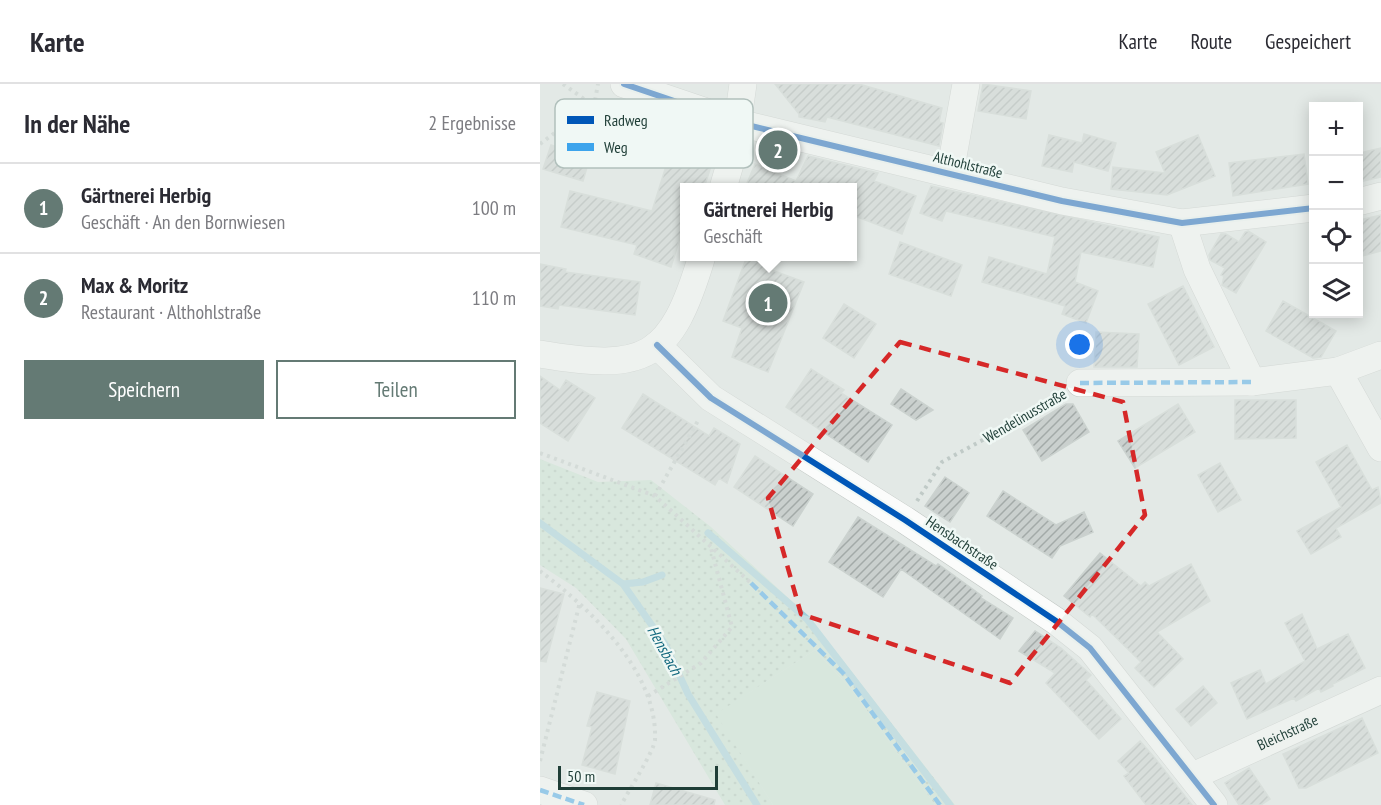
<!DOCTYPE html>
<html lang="de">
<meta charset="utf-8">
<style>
:root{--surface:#fff;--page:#f2f2f3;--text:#2b2b33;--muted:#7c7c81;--line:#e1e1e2;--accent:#647a74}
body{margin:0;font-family:"PT Sans Narrow",sans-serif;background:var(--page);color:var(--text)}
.controls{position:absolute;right:18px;top:18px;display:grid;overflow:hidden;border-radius:0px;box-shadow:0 3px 15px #0003}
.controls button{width:54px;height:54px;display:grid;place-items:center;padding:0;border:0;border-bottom:2px solid var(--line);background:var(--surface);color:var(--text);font:30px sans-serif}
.scale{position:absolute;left:18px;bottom:15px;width:160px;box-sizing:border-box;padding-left:6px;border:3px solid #1f3e37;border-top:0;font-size:16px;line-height:21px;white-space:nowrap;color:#1f3e37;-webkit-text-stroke:4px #f0f8f5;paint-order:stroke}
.you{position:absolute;left:540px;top:261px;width:21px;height:21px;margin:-15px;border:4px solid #fff;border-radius:50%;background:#1a73e8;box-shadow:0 0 0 9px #1a73e833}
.badge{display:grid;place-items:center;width:39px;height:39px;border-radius:50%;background:var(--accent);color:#fff;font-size:20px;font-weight:700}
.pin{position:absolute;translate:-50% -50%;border:3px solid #fff;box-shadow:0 2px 6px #0006}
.popup{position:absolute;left:140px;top:99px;width:177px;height:78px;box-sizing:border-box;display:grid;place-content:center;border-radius:0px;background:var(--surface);filter:drop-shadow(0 2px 4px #0005);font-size:20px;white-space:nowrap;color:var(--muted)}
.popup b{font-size:22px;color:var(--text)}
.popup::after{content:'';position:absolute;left:50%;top:100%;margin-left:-12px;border:12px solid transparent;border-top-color:var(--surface)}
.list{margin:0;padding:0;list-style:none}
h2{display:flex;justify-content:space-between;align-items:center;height:78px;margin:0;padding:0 24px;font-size:26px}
h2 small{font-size:20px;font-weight:400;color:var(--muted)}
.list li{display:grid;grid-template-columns:39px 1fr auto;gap:18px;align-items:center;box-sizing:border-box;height:90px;padding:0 24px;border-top:2px solid var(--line)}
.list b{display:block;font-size:22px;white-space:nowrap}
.list p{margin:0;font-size:20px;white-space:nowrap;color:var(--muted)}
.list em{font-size:20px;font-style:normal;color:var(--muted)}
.actions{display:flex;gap:12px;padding:18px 24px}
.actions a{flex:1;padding:14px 0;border:2px solid var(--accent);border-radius:0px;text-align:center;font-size:21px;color:var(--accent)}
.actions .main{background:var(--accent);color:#fff}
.icon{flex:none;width:33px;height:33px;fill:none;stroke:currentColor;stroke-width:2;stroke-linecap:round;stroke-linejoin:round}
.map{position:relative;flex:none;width:841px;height:721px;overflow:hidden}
header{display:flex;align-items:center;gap:36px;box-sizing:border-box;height:84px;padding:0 30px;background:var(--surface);border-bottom:2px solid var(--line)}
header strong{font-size:28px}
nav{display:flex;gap:33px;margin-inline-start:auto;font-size:21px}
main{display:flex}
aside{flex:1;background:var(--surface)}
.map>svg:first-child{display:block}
.grass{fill:url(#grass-dots)}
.green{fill:#cae4d3}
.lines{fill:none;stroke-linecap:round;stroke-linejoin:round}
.stream{stroke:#9fd0db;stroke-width:7}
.building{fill:url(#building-hatch);stroke:#cbd2cf;stroke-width:1.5}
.minor-casing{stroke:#c0c6c3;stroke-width:28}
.path{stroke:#c0cac7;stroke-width:4;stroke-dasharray:3 4.5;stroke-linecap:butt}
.minor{stroke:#fbfcfb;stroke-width:27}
.quiet{stroke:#3da4ec;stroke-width:4.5;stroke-dasharray:9 4.5;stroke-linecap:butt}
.cycleway-casing{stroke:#f0f8f5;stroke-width:10}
.cycleway{stroke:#0057b8;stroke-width:6}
.marked{fill:none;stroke:#d62828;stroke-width:4.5;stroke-dasharray:12 8;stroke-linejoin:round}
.labels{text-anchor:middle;stroke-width:5;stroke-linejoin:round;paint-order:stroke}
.street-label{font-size:15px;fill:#1f3e37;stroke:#f0f8f5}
.water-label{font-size:16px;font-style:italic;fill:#14697f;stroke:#f0f8f5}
.key{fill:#f0f8f5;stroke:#b1c0bc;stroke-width:1.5}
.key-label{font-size:16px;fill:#1f3e37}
</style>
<header>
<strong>Karte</strong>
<nav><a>Karte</a><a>Route</a><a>Gespeichert</a></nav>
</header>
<main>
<aside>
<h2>In der Nähe<small>2 Ergebnisse</small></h2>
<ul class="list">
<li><span class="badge">1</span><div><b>Gärtnerei Herbig</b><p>Geschäft · An den Bornwiesen</p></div><em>100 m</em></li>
<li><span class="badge">2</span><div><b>Max &amp; Moritz</b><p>Restaurant · Althohlstraße</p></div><em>110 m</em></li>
</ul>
<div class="actions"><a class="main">Speichern</a><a>Teilen</a></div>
</aside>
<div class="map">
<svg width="841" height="721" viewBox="0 0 841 721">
<defs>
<pattern id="grass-dots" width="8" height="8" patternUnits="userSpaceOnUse" patternTransform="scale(1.5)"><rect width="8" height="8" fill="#cae4d3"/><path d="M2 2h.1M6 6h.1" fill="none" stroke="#adc5b6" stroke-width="1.8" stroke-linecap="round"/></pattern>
<pattern id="building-hatch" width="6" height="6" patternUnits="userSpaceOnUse" patternTransform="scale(1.5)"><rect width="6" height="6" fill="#cad0ce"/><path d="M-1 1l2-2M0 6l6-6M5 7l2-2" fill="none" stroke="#a3aaa8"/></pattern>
</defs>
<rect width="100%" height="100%" fill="#e3e9e6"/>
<!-- grass -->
<path class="grass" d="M 0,375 L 58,398 L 111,396 L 171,443 L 269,533 L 415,721 L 395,721 L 312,606 L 275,566 L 177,630 L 233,721 L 185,721 L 86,555 L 36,504 L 0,481 Z"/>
<!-- green -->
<path class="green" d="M 275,566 L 312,606 L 395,721 L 233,721 L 176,630 Z"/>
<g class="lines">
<!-- stream -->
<path class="stream" d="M 0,439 L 83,500 L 125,560 L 148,610 L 217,721
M 168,449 L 267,535 L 410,721
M 83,500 L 103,498 L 122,491"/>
</g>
<!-- building -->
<path class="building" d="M 235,0 L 319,0 L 402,24 L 399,38 L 403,39 L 399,62 L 287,33 L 285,38 L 259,33 L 259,30 Z
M 443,0 L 491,7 L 486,35 L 438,27 Z
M 95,49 L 174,73 L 164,104 L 144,104 L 144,141 L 131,183 L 94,170 L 97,161 L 21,143 L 30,107 L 112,127 L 126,82 L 88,70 Z
M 544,50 L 576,59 L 568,87 L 534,78 L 532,88 L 502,82 L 509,51 L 542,59 Z
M 658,51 L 675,92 L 627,111 L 571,105 L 573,83 L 625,89 L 616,68 Z
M 11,61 L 50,73 L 43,97 L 3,85 Z
M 841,64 L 841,93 L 819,98 L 819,69 Z
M 764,70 L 768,100 L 693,112 L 689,79 Z
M 268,72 L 338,89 L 334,97 L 376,112 L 362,150 L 312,131 L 312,104 L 205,104 L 215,80 L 256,97 Z
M 391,102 L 619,153 L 613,183 L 541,168 L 535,198 L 558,207 L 546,239 L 522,230 L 525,222 L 442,198 L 449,173 L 507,190 L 515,153 L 406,127 L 402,137 L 380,129 Z
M 841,131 L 841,167 L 822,172 L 819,157 L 819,136 Z
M 708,147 L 726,158 L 696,209 L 682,201 L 684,192 L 681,191 L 685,184 L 670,176 L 669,171 L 681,150 L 686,150 L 699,158 L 705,148 Z
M 360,158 L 422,181 L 411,212 L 349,190 Z
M 207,172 L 231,172 L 226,184 L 264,198 L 228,288 L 192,273 L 202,244 L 183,237 Z
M 0,180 L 26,185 L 25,188 L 100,198 L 95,231 L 19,221 L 18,225 L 0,222 Z
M 643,202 L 674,263 L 639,281 L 608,220 Z
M 743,217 L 796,247 L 781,273 L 773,274 L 726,247 Z
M 304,220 L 336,240 L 314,274 L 283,254 Z
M 556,248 L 599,250 L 597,283 L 554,283 Z
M 271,285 L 304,306 L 301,309 L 352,341 L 328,378 L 246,323 Z
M 0,292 L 20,306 L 26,296 L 55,314 L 28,357 L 0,339 Z
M 361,305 L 393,326 L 376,336 L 351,320 Z
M 103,310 L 169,352 L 174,344 L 200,360 L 187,399 L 179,394 L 175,401 L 82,344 Z
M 695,316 L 756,316 L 756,354 L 695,355 Z
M 526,320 L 533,320 L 549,348 L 502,377 L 483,346 Z
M 638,320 L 655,348 L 595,384 L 578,357 Z
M 807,361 L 832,406 L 838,403 L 841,419 L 796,444 L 801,453 L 771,470 L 757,447 L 801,423 L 776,378 Z
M 215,372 L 273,410 L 253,442 L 194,403 Z
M 680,379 L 701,416 L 678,428 L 658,391 Z
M 405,393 L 429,409 L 410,438 L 385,422 Z
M 463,407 L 516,441 L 544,428 L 553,448 L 520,462 L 512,474 L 447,432 Z
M 318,433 L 396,482 L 398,480 L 442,512 L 441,514 L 473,534 L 460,555 L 361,485 L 343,513 L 289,478 Z
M 560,469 L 601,502 L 605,498 L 609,502 L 651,480 L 670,517 L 617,548 L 643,575 L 614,603 L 595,584 L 601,578 L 552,530 L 550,533 L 524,512 Z
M 0,504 L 24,510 L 6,578 L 0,577 Z
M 762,530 L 777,565 L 808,550 L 825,584 L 793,600 L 792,597 L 793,602 L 781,608 L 779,604 L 756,617 L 754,614 L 707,635 L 691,599 L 720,586 L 726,600 L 765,577 L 745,539 Z
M 495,547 L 521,564 L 551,591 L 546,596 L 581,635 L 559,655 L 506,599 L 515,589 L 479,567 Z
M 663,602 L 677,619 L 651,642 L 636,625 Z
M 57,608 L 90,617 L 75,690 L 42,681 L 52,643 L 47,642 Z
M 822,634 L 838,669 L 766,704 L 759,704 L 743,670 Z
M 600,657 L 614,673 L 652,721 L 606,721 L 584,692 L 589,689 L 578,677 Z
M 709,684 L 730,715 L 721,721 L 699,721 L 685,699 Z
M 116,699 L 175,716 L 174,721 L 110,721 Z"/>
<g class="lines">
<defs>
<g id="minor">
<path d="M 84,0 L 199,39 L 522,117 L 642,139 L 774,124"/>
<path d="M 410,89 L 426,0"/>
<path d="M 183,104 L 193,70 L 203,0"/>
<path d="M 818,118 L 841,112"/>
<path d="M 642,139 L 657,185 L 712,298 L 798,287 L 841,364"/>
<path d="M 117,261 L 171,314 L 365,436 L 516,537 L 550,564 L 674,721"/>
<path d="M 0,270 C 106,288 131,276 162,172"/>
<path d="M 798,287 L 841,271"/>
<path d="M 540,299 L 712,298"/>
<path id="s1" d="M 653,692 L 841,606"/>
<path d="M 0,706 L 44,721"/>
</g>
</defs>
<!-- minor casing -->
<use href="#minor" class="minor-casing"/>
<!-- path -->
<path class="path" d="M 23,0 L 54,22 L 173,63
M 0,60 L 16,48 L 30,28 L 54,22 L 58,0
M 0,369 L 115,412 L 211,499
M 115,412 L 159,335
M 377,417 L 402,378 L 504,323 L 522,311
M 0,487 C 49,524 118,587 115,656 C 114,667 88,708 81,721
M 108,612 L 161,579 L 192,543 L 171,464
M 0,677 L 40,518"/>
<!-- minor -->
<use href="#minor" class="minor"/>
<!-- quiet -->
<path class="quiet" d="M 540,299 L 712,298
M 211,499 L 303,589 L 400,721
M 0,706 L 44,721"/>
<defs>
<path id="cycleway" d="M 84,0 L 199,39 L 522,117 L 642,139 L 774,124
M 117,261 L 171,314 L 365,436 L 516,537 L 550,564 L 674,721"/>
</defs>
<!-- cycleway casing -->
<use href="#cycleway" class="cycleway-casing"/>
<!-- cycleway -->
<use href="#cycleway" class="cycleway"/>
</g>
<!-- marked area -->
<path d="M0 0H841V721H0ZM 360,258 L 583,318 L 605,431 L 470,599 L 261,530 L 228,414 Z" fill="#e3e9e6" fill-opacity=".55" fill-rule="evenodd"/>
<path class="marked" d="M 360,258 L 583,318 L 605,431 L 470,599 L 261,530 L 228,414 Z"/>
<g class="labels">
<!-- street labels -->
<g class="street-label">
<text transform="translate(428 81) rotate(14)" y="5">Althohlstraße</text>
<text transform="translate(485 332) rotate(-30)" y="5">Wendelinusstraße</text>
<text transform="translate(422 459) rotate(34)" y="5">Hensbachstraße</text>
<text dy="5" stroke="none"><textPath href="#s1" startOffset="104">Bleichstraße</textPath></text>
</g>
<!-- water labels -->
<g class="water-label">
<text transform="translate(125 566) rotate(61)" y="6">Hensbach</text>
</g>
</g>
<!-- legend -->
<rect x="15" y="15" width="198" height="69" rx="9" class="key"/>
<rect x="27" y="32" width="27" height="8" fill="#0057b8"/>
<rect x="27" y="59" width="27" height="8" fill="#3da4ec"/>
<g class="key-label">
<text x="64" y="42">Radweg</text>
<text x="64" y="69">Weg</text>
</g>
</svg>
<div class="controls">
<button>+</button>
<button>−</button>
<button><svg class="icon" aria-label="locate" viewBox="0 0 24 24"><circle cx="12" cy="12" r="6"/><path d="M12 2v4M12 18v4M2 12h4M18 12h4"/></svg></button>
<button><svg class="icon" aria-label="layers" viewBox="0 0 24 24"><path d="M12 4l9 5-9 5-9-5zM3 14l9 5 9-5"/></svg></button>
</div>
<div class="scale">50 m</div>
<div class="you"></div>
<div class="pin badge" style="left:228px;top:219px">1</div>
<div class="popup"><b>Gärtnerei Herbig</b>Geschäft</div>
<div class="pin badge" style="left:238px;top:66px">2</div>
</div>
</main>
